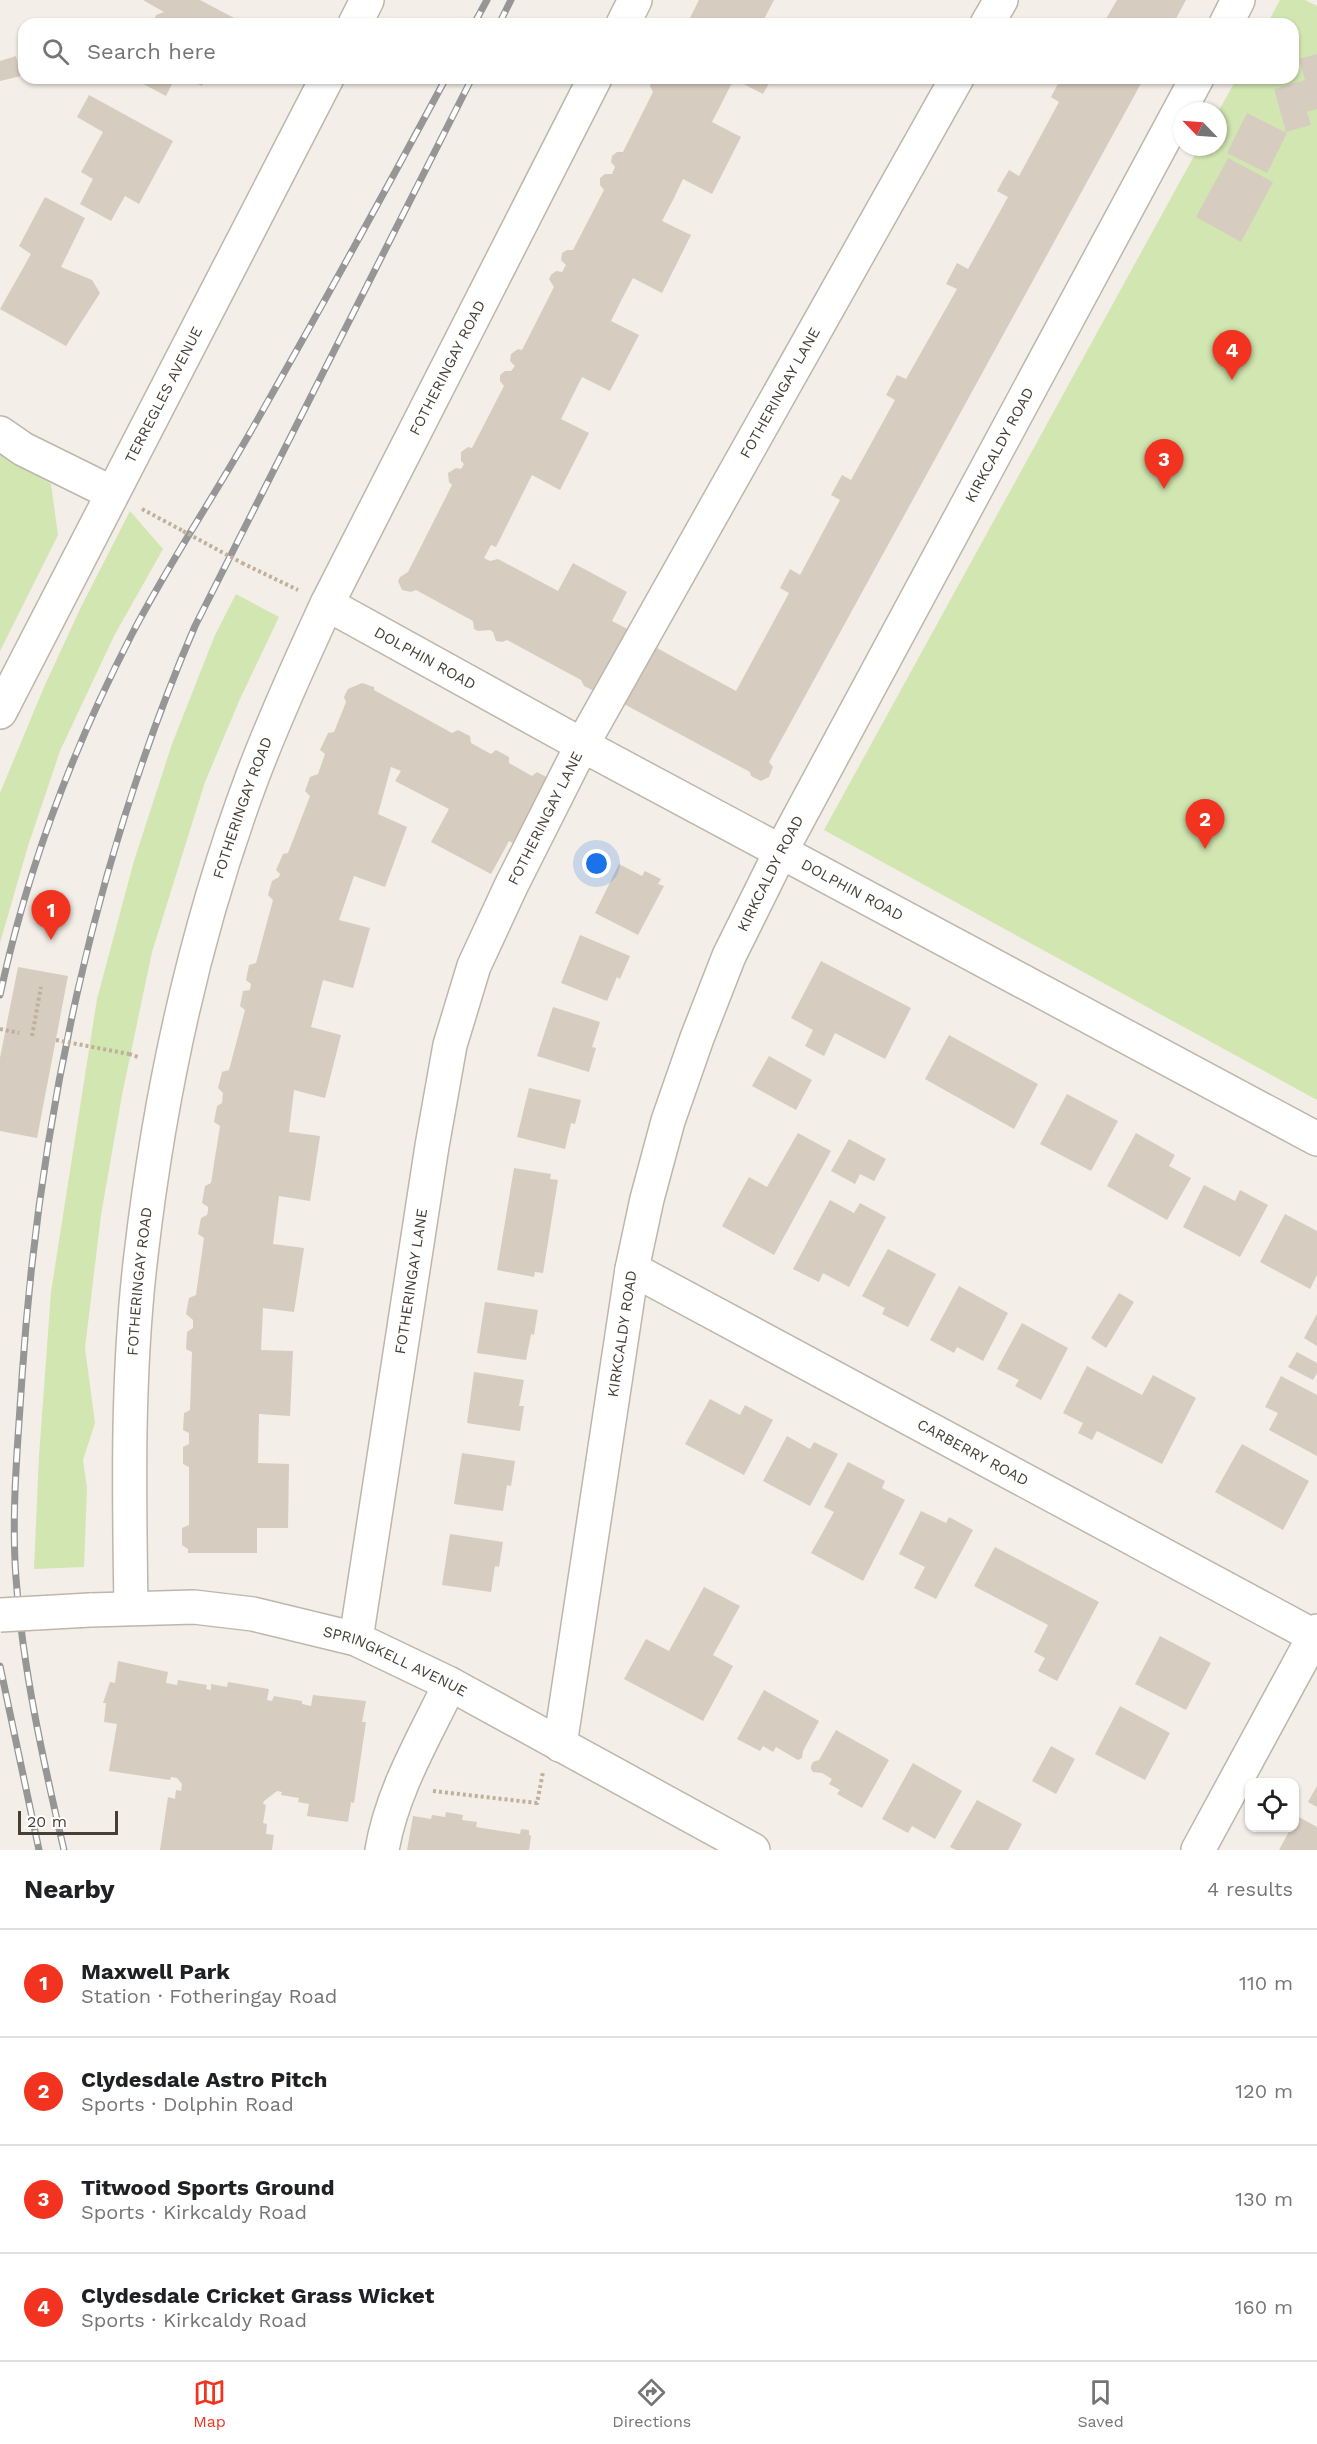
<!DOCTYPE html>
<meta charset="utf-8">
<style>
:root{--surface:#fff;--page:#f2f2f2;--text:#202124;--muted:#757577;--line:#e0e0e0;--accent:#f1331f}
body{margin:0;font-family:"Work Sans",sans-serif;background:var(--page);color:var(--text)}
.controls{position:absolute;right:18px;bottom:18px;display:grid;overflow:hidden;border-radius:12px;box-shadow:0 2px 4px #0004}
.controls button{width:54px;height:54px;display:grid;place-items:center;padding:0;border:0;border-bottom:2px solid var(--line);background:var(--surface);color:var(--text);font:30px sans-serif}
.compass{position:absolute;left:1173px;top:102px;width:54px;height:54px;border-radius:50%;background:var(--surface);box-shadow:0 2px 4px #0004;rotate:295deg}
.scale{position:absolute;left:18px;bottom:15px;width:100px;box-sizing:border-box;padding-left:6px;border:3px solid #463f36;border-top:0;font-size:16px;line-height:21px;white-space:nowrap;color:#463f36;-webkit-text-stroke:4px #fff;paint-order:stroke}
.you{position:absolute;left:597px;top:864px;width:21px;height:21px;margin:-15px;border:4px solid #fff;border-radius:50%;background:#1a73e8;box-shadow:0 0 0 9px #1a73e833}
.badge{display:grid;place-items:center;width:39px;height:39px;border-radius:50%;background:var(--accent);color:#fff;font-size:20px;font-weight:700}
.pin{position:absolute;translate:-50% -50px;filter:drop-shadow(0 2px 3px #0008)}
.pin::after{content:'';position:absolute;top:32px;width:21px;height:18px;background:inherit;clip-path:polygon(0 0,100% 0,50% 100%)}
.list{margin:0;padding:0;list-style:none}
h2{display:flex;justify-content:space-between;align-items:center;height:78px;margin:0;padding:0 24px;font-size:26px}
h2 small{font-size:20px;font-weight:400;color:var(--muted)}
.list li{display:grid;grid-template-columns:39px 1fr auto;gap:18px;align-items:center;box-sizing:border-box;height:108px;padding:0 24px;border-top:2px solid var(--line)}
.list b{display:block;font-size:22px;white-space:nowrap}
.list p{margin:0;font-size:20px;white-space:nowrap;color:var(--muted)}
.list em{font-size:20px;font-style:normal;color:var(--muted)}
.icon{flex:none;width:33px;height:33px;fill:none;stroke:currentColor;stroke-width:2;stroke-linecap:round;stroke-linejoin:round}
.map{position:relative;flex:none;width:1317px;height:1850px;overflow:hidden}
.search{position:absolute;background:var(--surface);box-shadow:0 2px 4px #0004;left:18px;right:18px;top:18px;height:66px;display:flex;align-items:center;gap:15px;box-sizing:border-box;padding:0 21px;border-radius:18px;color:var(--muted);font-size:22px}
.sheet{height:510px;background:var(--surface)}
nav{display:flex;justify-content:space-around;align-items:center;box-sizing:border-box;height:84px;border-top:2px solid var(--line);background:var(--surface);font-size:16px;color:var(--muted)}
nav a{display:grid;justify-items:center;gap:3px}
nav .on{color:var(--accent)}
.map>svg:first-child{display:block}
.green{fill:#d1e6b1}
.building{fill:#d7ccc0}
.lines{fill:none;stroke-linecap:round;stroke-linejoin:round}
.minor-casing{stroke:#beb6aa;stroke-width:36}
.path{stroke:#bfb09c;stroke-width:4;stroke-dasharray:3 3;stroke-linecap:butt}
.minor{stroke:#fff;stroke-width:33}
.rail-casing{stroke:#969696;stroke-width:7}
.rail{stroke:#fff;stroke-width:4.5;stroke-dasharray:14;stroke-linecap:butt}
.minor-bridge-casing{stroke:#beb6aa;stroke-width:36;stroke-linecap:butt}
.path-bridge{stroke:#bfb09c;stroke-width:4;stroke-dasharray:3 3;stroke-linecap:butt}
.minor-bridge{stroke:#fff;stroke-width:33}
.labels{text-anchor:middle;stroke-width:4.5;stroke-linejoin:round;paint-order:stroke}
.street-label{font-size:15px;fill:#463f36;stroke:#fff}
</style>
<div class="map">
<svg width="1317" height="1850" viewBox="0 0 1317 1850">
<rect width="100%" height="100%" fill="#f3eee7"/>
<!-- green -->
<path class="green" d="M 1280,0 L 1305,0 L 1317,6 L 1317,1100 L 824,830 L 1199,147 L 1218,147 L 1218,112 L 1237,78 L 1293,78 L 1293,24 L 1267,24 Z
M 0,452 L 51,484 L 58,535 L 0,651 Z
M 130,511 L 163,549 L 114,636 L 60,751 L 28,846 L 0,943 L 0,793 L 44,687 L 81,607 Z
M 236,594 L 279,617 L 240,699 L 205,782 L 152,952 L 122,1095 L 101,1215 L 85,1348 L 95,1423 L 83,1460 L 87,1488 L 84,1567 L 34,1569 L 39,1456 L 51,1292 L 97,999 L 134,861 L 172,744 L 215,635 Z"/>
<!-- building -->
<path class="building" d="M 143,0 L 200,0 L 236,19 L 233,24 L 153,24 L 156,15 L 164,12 Z
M 699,0 L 774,0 L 763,21 L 769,24 L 687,24 Z
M 1117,0 L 1186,0 L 1173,24 L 1103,24 Z
M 1317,54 L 1317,109 L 1307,112 L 1311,125 L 1286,132 L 1274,89 L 1305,80 L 1299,59 Z
M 16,56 L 21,76 L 0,81 L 0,61 Z
M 132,78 L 175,78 L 166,96 Z
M 184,78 L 206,78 L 202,86 Z
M 652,78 L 772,78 L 763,94 L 734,79 L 712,122 L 741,137 L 712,194 L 683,179 L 673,200 L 662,221 L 691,235 L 662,293 L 633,278 L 622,299 L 611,321 L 639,335 L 610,391 L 582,377 L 561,419 L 589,433 L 560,490 L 532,475 L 496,547 L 491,545 L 484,558 L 490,561 L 498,559 L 558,591 L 573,563 L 627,592 L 612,621 L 635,633 L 594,691 L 584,686 L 581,680 L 507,640 L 502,642 L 496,641 L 493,632 L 490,630 L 478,631 L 474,629 L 473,621 L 416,590 L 411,592 L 402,590 L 398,581 L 400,577 L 408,572 L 452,485 L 449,482 L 448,473 L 456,468 L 461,469 L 464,464 L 461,461 L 461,452 L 468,447 L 472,448 L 504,386 L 500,381 L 500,375 L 505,371 L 511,371 L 515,366 L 510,361 L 511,354 L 518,349 L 522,350 L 554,287 L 549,279 L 551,275 L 556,271 L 562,272 L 566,265 L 561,260 L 562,253 L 567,250 L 573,250 L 604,190 L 600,185 L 600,178 L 605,174 L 612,174 L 615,167 L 611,162 L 612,156 L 617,152 L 623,152 L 653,92 L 650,86 Z
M 1061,78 L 1071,83 L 1074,78 L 1144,78 L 769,762 L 773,767 L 769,777 L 761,781 L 751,776 L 750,772 L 624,704 L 655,647 L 736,691 L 789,593 L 780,588 L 790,569 L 800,575 L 840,500 L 831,495 L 842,475 L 851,480 L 895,400 L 886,395 L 897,375 L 906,379 L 957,289 L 946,284 L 957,263 L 968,269 L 1008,197 L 997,191 L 1002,182 L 1009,170 L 1019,176 L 1059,102 L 1051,97 Z
M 89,95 L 173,141 L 139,204 L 125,196 L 111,221 L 80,204 L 93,179 L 81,172 L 103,132 L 77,117 Z
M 1247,113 L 1287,133 L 1267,173 L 1227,153 Z
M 1228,158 L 1273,182 L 1241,242 L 1196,217 Z
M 45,197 L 85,218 L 61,267 L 92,280 L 100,293 L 66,346 L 0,309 L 31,254 L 19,246 Z
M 362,683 L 374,687 L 374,690 L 452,733 L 458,730 L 470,736 L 471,743 L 491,754 L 496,750 L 509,757 L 509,763 L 532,776 L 537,772 L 548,778 L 519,847 L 509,841 L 491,874 L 431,842 L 449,809 L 395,781 L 401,771 L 391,767 L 378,814 L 407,827 L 385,887 L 354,876 L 339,920 L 370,928 L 353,988 L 323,980 L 311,1027 L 341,1035 L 325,1098 L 294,1090 L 289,1132 L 320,1136 L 310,1201 L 279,1196 L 273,1244 L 304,1248 L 294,1312 L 263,1308 L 261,1350 L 293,1351 L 290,1416 L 259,1414 L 258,1463 L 289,1464 L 288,1528 L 257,1528 L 257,1553 L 188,1553 L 188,1549 L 182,1545 L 182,1528 L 189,1525 L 189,1467 L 183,1464 L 183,1447 L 189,1444 L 189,1433 L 183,1430 L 184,1413 L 190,1410 L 192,1352 L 186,1349 L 187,1332 L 193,1328 L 193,1320 L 186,1314 L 189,1298 L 196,1295 L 204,1238 L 198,1234 L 201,1218 L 207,1215 L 208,1211 L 208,1207 L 202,1203 L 205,1186 L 211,1183 L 220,1126 L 214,1122 L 217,1106 L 222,1103 L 223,1093 L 218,1088 L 222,1072 L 229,1070 L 245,1010 L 240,1006 L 243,991 L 250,990 L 251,984 L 246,980 L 249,965 L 256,963 L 273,900 L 268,895 L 272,881 L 279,877 L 280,874 L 276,870 L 283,854 L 288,853 L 310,796 L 305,791 L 310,777 L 318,774 L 325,754 L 320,750 L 328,733 L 334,732 L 346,702 L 344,697 L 348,689 Z
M 619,864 L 642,876 L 645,871 L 661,879 L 658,884 L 664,886 L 638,935 L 595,913 Z
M 580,935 L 630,956 L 620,979 L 617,977 L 607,1001 L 561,983 Z
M 821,961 L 911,1008 L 885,1059 L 835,1033 L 824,1056 L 805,1046 L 813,1030 L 791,1018 Z
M 18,967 L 68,976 L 37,1138 L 0,1131 L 0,1058 Z
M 553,1007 L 600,1022 L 592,1047 L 596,1048 L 589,1072 L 537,1056 Z
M 949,1035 L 1038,1084 L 1014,1129 L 925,1079 Z
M 769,1056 L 812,1080 L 796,1110 L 752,1086 Z
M 529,1088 L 581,1100 L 575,1124 L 571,1123 L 565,1149 L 517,1137 Z
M 1067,1094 L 1118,1121 L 1091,1171 L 1040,1144 Z
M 798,1133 L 831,1151 L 774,1255 L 722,1226 L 749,1177 L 767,1187 Z
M 1136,1133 L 1175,1155 L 1169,1166 L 1191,1178 L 1167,1220 L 1107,1186 Z
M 849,1139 L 886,1159 L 874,1181 L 860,1174 L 855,1184 L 831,1171 Z
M 514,1168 L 551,1174 L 550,1179 L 558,1180 L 543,1273 L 535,1272 L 534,1277 L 497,1270 Z
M 1204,1185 L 1235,1201 L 1240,1190 L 1268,1205 L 1240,1257 L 1183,1227 Z
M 830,1200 L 854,1213 L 860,1203 L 886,1217 L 849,1287 L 823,1273 L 819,1282 L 793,1269 Z
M 1285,1214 L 1317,1231 L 1317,1275 L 1310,1289 L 1260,1262 Z
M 888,1249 L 936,1274 L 908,1327 L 882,1314 L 885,1308 L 862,1296 Z
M 959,1286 L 1008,1313 L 983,1361 L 957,1347 L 954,1353 L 930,1340 Z
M 1119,1293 L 1134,1302 L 1106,1348 L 1091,1338 Z
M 485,1302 L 538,1310 L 534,1335 L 531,1334 L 526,1360 L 477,1353 Z
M 1317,1314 L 1317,1346 L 1304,1338 Z
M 1022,1323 L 1068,1348 L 1041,1400 L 1015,1386 L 1019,1380 L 997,1369 Z
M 1297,1352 L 1317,1363 L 1317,1373 L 1313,1380 L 1288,1367 Z
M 1087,1366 L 1142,1395 L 1153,1375 L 1196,1398 L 1162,1464 L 1097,1431 L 1092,1440 L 1078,1433 L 1083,1423 L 1063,1413 Z
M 474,1372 L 524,1380 L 519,1406 L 524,1406 L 520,1431 L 467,1423 Z
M 1281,1376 L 1317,1395 L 1317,1456 L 1269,1430 L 1278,1413 L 1265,1407 Z
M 710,1399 L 740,1415 L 745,1405 L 773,1420 L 744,1475 L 685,1444 Z
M 787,1436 L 810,1449 L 814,1442 L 838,1454 L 810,1506 L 763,1481 Z
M 1242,1444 L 1309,1481 L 1283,1530 L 1215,1492 Z
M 462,1453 L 515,1461 L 511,1486 L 507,1485 L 503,1511 L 454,1504 Z
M 848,1462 L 885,1481 L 882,1488 L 905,1500 L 863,1581 L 811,1553 L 834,1512 L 824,1507 Z
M 921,1511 L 946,1523 L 949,1517 L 973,1530 L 936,1599 L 914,1588 L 925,1567 L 899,1554 Z
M 450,1534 L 503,1542 L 499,1567 L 495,1566 L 491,1592 L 442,1585 Z
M 995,1547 L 1099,1602 L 1057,1681 L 1038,1671 L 1045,1658 L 1034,1652 L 1048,1625 L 974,1586 Z
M 704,1587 L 740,1606 L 713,1655 L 733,1666 L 703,1721 L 624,1679 L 646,1639 L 669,1651 Z
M 1160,1636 L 1211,1663 L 1186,1710 L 1135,1684 Z
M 118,1661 L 168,1672 L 166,1683 L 177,1685 L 178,1680 L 207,1685 L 206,1689 L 211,1690 L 211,1684 L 227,1687 L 228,1682 L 269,1689 L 267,1700 L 272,1701 L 274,1696 L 302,1701 L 302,1704 L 311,1706 L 313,1695 L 366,1701 L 362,1722 L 366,1722 L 354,1803 L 351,1802 L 348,1822 L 307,1816 L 309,1804 L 298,1802 L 299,1798 L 281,1795 L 282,1792 L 277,1791 L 264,1801 L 263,1804 L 266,1805 L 263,1823 L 267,1824 L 266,1834 L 274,1835 L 272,1850 L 160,1850 L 168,1797 L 175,1799 L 176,1790 L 181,1791 L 182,1784 L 177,1778 L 171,1777 L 170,1780 L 109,1771 L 117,1724 L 104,1722 L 106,1703 L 103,1703 L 110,1682 L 115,1683 Z
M 764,1690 L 819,1721 L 803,1751 L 802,1758 L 798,1760 L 776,1747 L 773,1752 L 763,1746 L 760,1751 L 737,1739 Z
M 1120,1706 L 1170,1733 L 1145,1780 L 1095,1754 Z
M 836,1730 L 889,1760 L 862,1808 L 837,1794 L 840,1790 L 829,1784 L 832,1779 L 822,1773 L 813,1772 L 811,1769 L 811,1766 L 813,1762 L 819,1760 Z
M 1051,1746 L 1075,1759 L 1056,1794 L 1032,1781 Z
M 913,1763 L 962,1791 L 935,1839 L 912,1826 L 908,1833 L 882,1819 Z
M 1317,1786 L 1317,1807 L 1308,1802 Z
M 977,1800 L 1022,1824 L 1008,1850 L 956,1850 L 950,1847 Z
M 446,1812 L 463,1815 L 462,1820 L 477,1822 L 476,1827 L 520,1834 L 521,1829 L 529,1830 L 529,1835 L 531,1836 L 529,1850 L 407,1850 L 413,1816 L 431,1819 L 432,1815 L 445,1817 Z
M 1297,1816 L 1317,1827 L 1317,1850 L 1279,1850 L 1291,1828 L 1294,1828 Z"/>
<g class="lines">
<defs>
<g id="minor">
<path d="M 355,24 L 367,0"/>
<path d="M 623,24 L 635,0"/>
<path d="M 987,24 L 1001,0"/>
<path d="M 1226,24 L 1238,0"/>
<path d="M 0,433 L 23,449 L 112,493"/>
<path id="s1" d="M 327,604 L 582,745 L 1317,1139"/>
<path id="s2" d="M 0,712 L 327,78"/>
<path id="s3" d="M 632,1269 L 1314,1636"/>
<path id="s4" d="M 131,1607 C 129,1489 127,1372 141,1255 C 160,1092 195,929 253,775 C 275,717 301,660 327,604 L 595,78"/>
<path id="s5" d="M 90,1610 L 194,1607 L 253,1614 L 356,1639 L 450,1684 L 753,1850"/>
<path id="s6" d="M 356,1639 L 432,1146 L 450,1045 L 474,966 L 511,886 L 582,745 L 957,78"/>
<path id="s7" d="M 560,1745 L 632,1269 L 647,1199 L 668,1121 L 697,1038 L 729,956 L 781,851 L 1197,78"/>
<path d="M 382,1850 C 392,1791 424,1738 450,1684"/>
<path d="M 1198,1850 L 1317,1631"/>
</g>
</defs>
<!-- minor casing -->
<use href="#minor" class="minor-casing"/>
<!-- path -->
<path class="path" d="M 142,509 L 183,531
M 242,563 L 298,590
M 0,1029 L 19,1033
M 32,1036 L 41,987
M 129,1054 L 138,1057
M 433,1791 L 537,1803 L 543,1772"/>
<!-- minor -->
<use href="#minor" class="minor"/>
<defs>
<path id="rail" d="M 474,24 L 487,0
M 499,24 L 511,0
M 0,995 C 27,869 73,748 132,634 C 167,567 209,504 247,438 C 315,319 381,199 446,78
M 0,1666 L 39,1850
M 64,1850 C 43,1760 23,1670 16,1578 C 11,1511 18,1443 22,1377 C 39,1122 94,861 195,626 L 472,78"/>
</defs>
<!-- rail casing -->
<use href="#rail" class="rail-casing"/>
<!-- rail -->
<use href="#rail" class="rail"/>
<defs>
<path id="minor-bridge" d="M 0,1615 L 90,1610"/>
</defs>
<!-- minor-bridge casing -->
<use href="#minor-bridge" class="minor-bridge-casing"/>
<!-- path-bridge -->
<path class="path-bridge" d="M 183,531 L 242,563
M 56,1040 L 129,1054"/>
<!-- minor-bridge -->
<use href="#minor-bridge" class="minor-bridge"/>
</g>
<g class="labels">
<!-- street labels -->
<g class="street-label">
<text dy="5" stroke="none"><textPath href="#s4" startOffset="1298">FOTHERINGAY ROAD</textPath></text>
<text dy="5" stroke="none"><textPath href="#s6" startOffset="1334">FOTHERINGAY LANE</textPath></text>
<text dy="5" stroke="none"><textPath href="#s2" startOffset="357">TERREGLES AVENUE</textPath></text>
<text dy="5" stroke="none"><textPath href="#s7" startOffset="1388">KIRKCALDY ROAD</textPath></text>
<text dy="5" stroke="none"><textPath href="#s1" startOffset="112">DOLPHIN ROAD</textPath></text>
<text dy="5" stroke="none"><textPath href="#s4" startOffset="812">FOTHERINGAY ROAD</textPath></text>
<text dy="5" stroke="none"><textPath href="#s6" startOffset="848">FOTHERINGAY LANE</textPath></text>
<text dy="5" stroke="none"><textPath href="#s7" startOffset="902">KIRKCALDY ROAD</textPath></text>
<text dy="5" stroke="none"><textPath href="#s1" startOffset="598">DOLPHIN ROAD</textPath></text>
<text dy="5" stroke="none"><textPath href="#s6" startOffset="362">FOTHERINGAY LANE</textPath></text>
<text dy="5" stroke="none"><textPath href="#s4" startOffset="326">FOTHERINGAY ROAD</textPath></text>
<text dy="5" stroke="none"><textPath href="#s7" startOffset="416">KIRKCALDY ROAD</textPath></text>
<text dy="5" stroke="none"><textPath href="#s3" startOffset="387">CARBERRY ROAD</textPath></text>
<text dy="5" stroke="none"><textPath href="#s5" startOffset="314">SPRINGKELL AVENUE</textPath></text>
</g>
</g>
</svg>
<div class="controls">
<button><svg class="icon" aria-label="locate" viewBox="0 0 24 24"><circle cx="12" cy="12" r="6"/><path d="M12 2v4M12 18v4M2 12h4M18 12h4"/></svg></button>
</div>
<svg class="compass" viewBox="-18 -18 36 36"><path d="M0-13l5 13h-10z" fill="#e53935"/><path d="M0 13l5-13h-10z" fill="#757577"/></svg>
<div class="scale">20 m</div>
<div class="you"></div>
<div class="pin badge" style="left:51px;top:940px">1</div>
<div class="pin badge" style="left:1205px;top:849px">2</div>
<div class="pin badge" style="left:1164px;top:489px">3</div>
<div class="pin badge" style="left:1232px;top:380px">4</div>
<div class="search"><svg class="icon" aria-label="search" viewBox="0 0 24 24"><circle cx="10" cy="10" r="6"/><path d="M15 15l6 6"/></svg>Search here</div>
</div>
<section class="sheet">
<h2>Nearby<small>4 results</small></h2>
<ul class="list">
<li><span class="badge">1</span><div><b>Maxwell Park</b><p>Station · Fotheringay Road</p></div><em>110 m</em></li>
<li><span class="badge">2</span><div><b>Clydesdale Astro Pitch</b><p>Sports · Dolphin Road</p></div><em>120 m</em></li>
<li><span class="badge">3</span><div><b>Titwood Sports Ground</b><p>Sports · Kirkcaldy Road</p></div><em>130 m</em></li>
<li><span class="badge">4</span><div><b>Clydesdale Cricket Grass Wicket</b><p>Sports · Kirkcaldy Road</p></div><em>160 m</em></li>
</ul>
</section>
<nav>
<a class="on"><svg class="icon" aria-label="map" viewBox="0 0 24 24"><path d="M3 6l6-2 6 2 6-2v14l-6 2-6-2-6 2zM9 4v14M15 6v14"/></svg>Map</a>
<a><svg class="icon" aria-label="directions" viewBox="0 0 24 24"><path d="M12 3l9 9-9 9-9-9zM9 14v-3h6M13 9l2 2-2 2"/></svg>Directions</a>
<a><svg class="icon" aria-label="saved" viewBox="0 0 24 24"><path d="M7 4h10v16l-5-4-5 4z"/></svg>Saved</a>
</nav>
